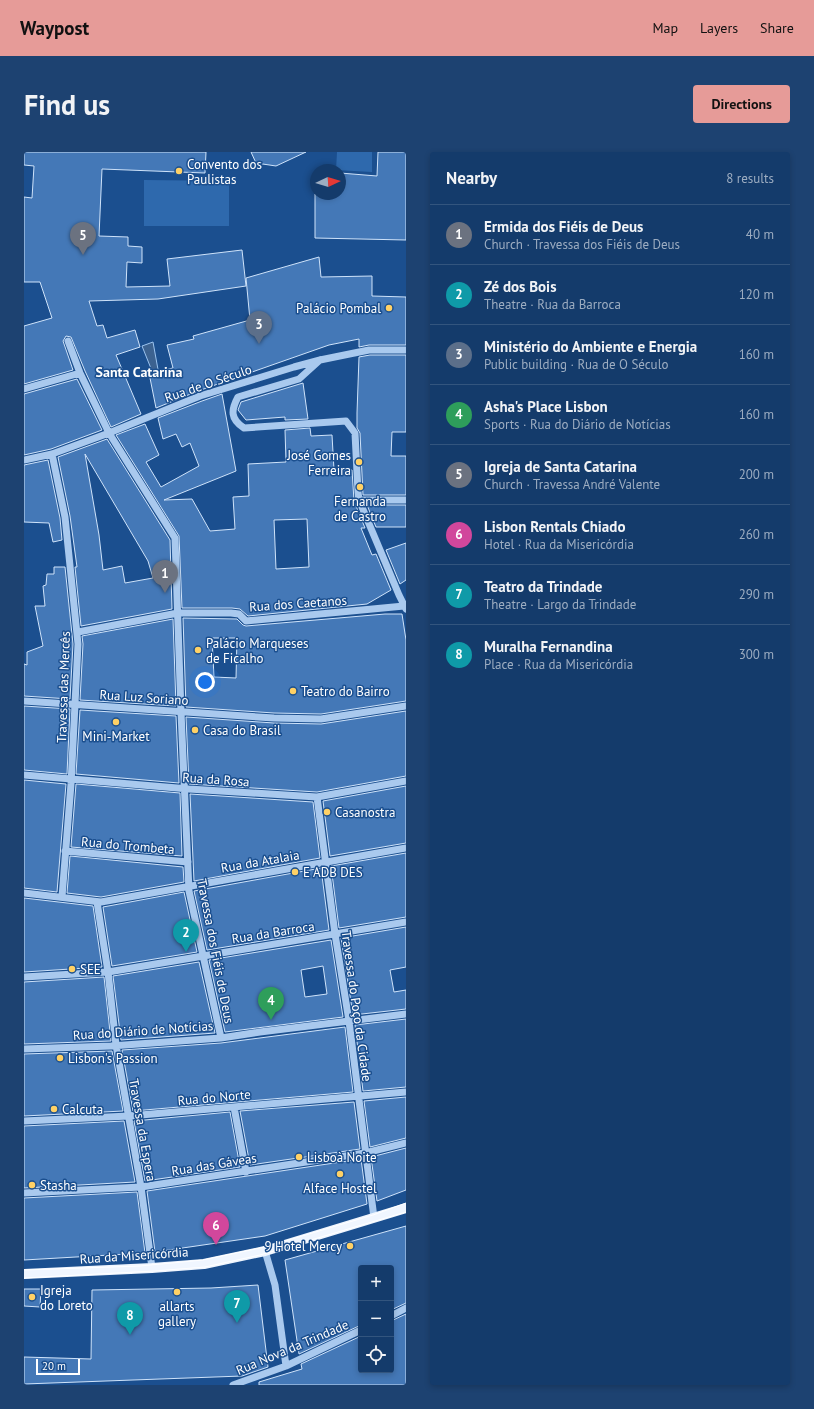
<!DOCTYPE html>
<meta charset="utf-8">
<style>
:root{--surface:#143b6b;--page:#1d4271;--text:#f1f3f6;--muted:#9dadc1;--line:#33557e;--accent:#e69b98}
body{margin:0;font-family:"PT Sans",sans-serif;background:var(--page);color:var(--text)}
.controls{position:absolute;right:12px;bottom:12px;display:grid;overflow:hidden;border-radius:4px;box-shadow:0 2px 6px #0003}
.controls button{width:36px;height:36px;display:grid;place-items:center;padding:0;border:0;border-bottom:1px solid var(--line);background:var(--surface);color:var(--text);font:20px sans-serif}
.compass{position:absolute;left:286px;top:12px;width:36px;height:36px;border-radius:50%;background:var(--surface);box-shadow:0 2px 6px #0003;rotate:86deg}
.scale{position:absolute;left:12px;bottom:10px;width:44px;box-sizing:border-box;padding-left:4px;border:2px solid #fff;border-top:0;font-size:11px;line-height:14px;white-space:nowrap;color:#fff;-webkit-text-stroke:3px #1b4f8f;paint-order:stroke}
.you{position:absolute;left:181px;top:530px;width:14px;height:14px;margin:-10px;border:3px solid #fff;border-radius:50%;background:#1a73e8;box-shadow:0 0 0 6px #1a73e833}
.badge{display:grid;place-items:center;width:26px;height:26px;border-radius:50%;background:var(--accent);color:#fff;font-size:13px;font-weight:700}
.pin{position:absolute;translate:-50% -33px;filter:drop-shadow(0 1px 2px #0008)}
.pin::after{content:'';position:absolute;top:21px;width:14px;height:12px;background:inherit;clip-path:polygon(0 0,100% 0,50% 100%)}
.list{margin:0;padding:0;list-style:none}
h2{display:flex;justify-content:space-between;align-items:center;height:52px;margin:0;padding:0 16px;font-size:17px}
h2 small{font-size:13px;font-weight:400;color:var(--muted)}
.list li{display:grid;grid-template-columns:26px 1fr auto;gap:12px;align-items:center;box-sizing:border-box;height:60px;padding:0 16px;border-top:1px solid var(--line)}
.list b{display:block;font-size:15px;white-space:nowrap}
.list p{margin:0;font-size:13px;white-space:nowrap;color:var(--muted)}
.list em{font-size:13px;font-style:normal;color:var(--muted)}
.icon{flex:none;width:22px;height:22px;fill:none;stroke:currentColor;stroke-width:2;stroke-linecap:round;stroke-linejoin:round}
.map{position:relative;flex:none;width:382px;height:1233px;overflow:hidden;border-radius:4px}
header{display:flex;align-items:center;gap:24px;box-sizing:border-box;height:56px;padding:0 20px;background:var(--accent);color:#111}
header strong{font-size:19px}
nav{display:flex;gap:22px;margin-inline-start:auto;font-size:14px}
.intro{display:flex;align-items:center;justify-content:space-between;box-sizing:border-box;height:96px;padding:0 24px}
h1{margin:0;font-size:28px}
.button{padding:10px 18px;border-radius:4px;background:var(--accent);color:#111;font-size:14px;font-weight:700}
main{display:flex;gap:24px;padding:0 24px}
aside{flex:1;background:var(--surface);border-radius:4px;box-shadow:0 2px 6px #0003}
.map>svg:first-child{display:block}
.green{fill:#2e69ad}
.water{fill:#3c6290;stroke:#9cc4f0}
.building{fill:#4478b7;stroke:#cfe3fa;fill-rule:evenodd}
.lines{fill:none;stroke-linecap:round;stroke-linejoin:round}
.minor{stroke:#a9c9ee;stroke-width:7}
.major{stroke:#f0f6ff;stroke-width:10}
.tram{stroke:#fff;stroke-width:1}
.poi-dot{fill:#ffd166;stroke:#1b4f8f;stroke-width:1.5}
.labels{text-anchor:middle;stroke-width:3;stroke-linejoin:round;paint-order:stroke}
.poi-label{font-size:13px;fill:#fff;stroke:#1b4f8f;text-anchor:start}
.street-label{font-size:13px;fill:#fff;stroke:#1b4f8f}
.neighbourhood-label{font-size:14px;font-weight:bold;fill:#fff;stroke:#1b4f8f}
</style>
<header>
<strong>Waypost</strong>
<nav><a>Map</a><a>Layers</a><a>Share</a></nav>
</header>
<div class="intro"><h1>Find us</h1><a class="button">Directions</a></div>
<main>
<div class="map">
<svg width="382" height="1233" viewBox="0 0 382 1233">
<rect width="100%" height="100%" fill="#1b4f8f"/>
<!-- green -->
<path class="green" d="M 313,0 L 348,0 L 348,20 L 312,18 Z
M 120,28 L 205,29 L 205,74 L 120,74 Z"/>
<!-- water -->
<path class="water" d="M 129,190 L 135,223 L 130,224 L 118,194 Z"/>
<!-- building -->
<path class="building" d="M 0,0 L 182,0 L 181,21 L 78,17 L 75,84 L 104,85 L 104,94 L 118,95 L 118,111 L 103,110 L 102,135 L 146,134 L 143,107 L 218,98 L 222,134 L 134,147 L 65,149 L 73,174 L 79,173 L 83,186 L 111,178 L 116,195 L 92,203 L 117,262 L 87,275 L 61,219 L 47,185 L 42,184 L 39,189 L 49,218 L 0,232 L 0,174 L 28,166 L 16,130 L 0,130 L 0,45 L 8,46 L 10,14 L 0,13 Z
M 227,0 L 282,0 L 252,14 L 232,11 Z
M 354,0 L 382,0 L 382,88 L 291,86 L 291,42 L 316,42 L 316,21 L 353,24 Z
M 295,105 L 297,125 L 348,124 L 348,144 L 382,145 L 382,193 L 345,193 L 335,195 L 335,187 L 305,193 L 174,239 L 132,256 L 126,226 L 135,222 L 134,219 L 149,216 L 143,193 L 170,187 L 169,184 L 226,168 L 222,126 Z
M 346,203 L 382,203 L 382,280 L 368,280 L 367,304 L 382,304 L 382,343 L 339,343 L 336,281 L 333,276 L 333,261 L 335,205 Z
M 53,227 L 78,278 L 27,297 L 0,303 L 0,242 Z
M 279,231 L 284,267 L 261,268 L 261,265 L 222,268 L 214,258 L 217,250 Z
M 198,242 L 212,319 L 140,348 L 168,347 L 186,379 L 211,377 L 209,345 L 225,344 L 224,312 L 262,310 L 261,278 L 286,276 L 287,284 L 308,283 L 310,318 L 328,318 L 330,349 L 341,376 L 337,376 L 348,403 L 352,402 L 367,438 L 343,452 L 224,464 L 216,457 L 208,456 L 158,456 L 155,384 L 92,283 L 121,272 L 135,303 L 122,310 L 137,335 L 175,314 L 166,291 L 158,295 L 152,282 L 139,287 L 134,266 L 178,249 ZM 283,367 L 285,415 L 252,417 L 250,368 Z
M 83,287 L 146,388 L 148,457 L 57,474 L 51,415 L 53,415 L 46,364 L 34,305 ZM 61,302 L 124,409 L 129,426 L 101,431 L 98,414 L 79,418 L 75,383 Z
M 24,308 L 36,366 L 38,388 L 29,390 L 25,371 L 0,370 L 0,313 Z
M 343,353 L 382,353 L 382,375 L 352,375 Z
M 382,391 L 382,428 L 376,432 L 362,398 Z
M 30,415 L 41,415 L 49,492 L 46,547 L 0,544 L 0,512 L 3,513 L 3,500 L 19,494 L 11,454 L 21,454 L 19,434 L 22,433 L 23,422 L 30,422 Z
M 361,462 L 378,462 L 382,488 L 382,549 L 297,562 L 250,561 L 162,555 L 159,466 L 213,467 L 219,473 L 222,474 ZM 188,486 L 213,486 L 212,526 L 190,525 Z
M 149,467 L 152,554 L 56,548 L 59,492 L 58,484 Z
M 0,554 L 46,557 L 43,622 L 0,618 Z
M 56,558 L 152,564 L 155,631 L 52,622 Z
M 382,559 L 382,624 L 293,640 L 165,632 L 162,565 L 250,571 L 297,572 Z
M 0,628 L 42,632 L 33,740 L 0,736 Z
M 52,632 L 156,641 L 158,704 L 47,695 Z
M 382,634 L 382,691 L 306,704 L 299,649 Z
M 166,642 L 289,650 L 296,706 L 170,729 Z
M 382,701 L 382,765 L 315,776 L 307,714 Z
M 46,704 L 159,715 L 160,730 L 77,745 L 43,741 Z
M 297,716 L 305,778 L 183,798 L 170,739 Z
M 160,740 L 173,800 L 88,814 L 79,755 Z
M 0,746 L 69,754 L 78,815 L 0,820 Z
M 382,775 L 382,815 L 366,818 L 370,840 L 382,838 L 382,857 L 329,863 L 317,786 Z
M 307,788 L 319,865 L 201,880 L 185,808 ZM 299,814 L 303,842 L 281,845 L 277,818 Z
M 175,810 L 191,881 L 97,888 L 89,824 Z
M 80,825 L 87,889 L 0,892 L 0,830 Z
M 382,867 L 382,935 L 339,939 L 331,873 Z
M 321,875 L 329,940 L 109,959 L 98,898 L 197,891 Z
M 88,899 L 99,959 L 0,964 L 0,902 Z
M 382,945 L 382,986 L 346,995 L 340,949 Z
M 330,950 L 336,997 L 226,1013 L 216,959 Z
M 206,960 L 216,1015 L 121,1029 L 110,969 Z
M 100,969 L 111,1030 L 0,1036 L 0,974 Z
M 382,996 L 382,1038 L 353,1049 L 347,1005 Z
M 337,1007 L 343,1052 L 241,1084 L 131,1100 L 123,1039 Z
M 113,1040 L 121,1101 L 0,1108 L 0,1046 Z
M 382,1074 L 382,1151 L 367,1158 L 367,1116 L 337,1116 L 337,1173 L 275,1202 L 261,1108 Z
M 234,1133 L 244,1215 L 218,1224 L 0,1232 L 0,1205 L 67,1207 L 68,1138 L 187,1136 Z
M 0,1137 L 17,1137 L 16,1155 L 0,1154 Z
M 382,1162 L 382,1233 L 235,1233 L 235,1230 L 278,1217 L 277,1212 L 337,1184 L 337,1218 L 367,1218 L 367,1169 Z"/>
<g class="lines">
<!-- minor -->
<path class="minor" d="M 44,189 L 56,221 L 85,281 L 151,386 L 157,560 L 165,739 L 197,886
M 296,208 L 275,227 L 214,245 C 207,258 206,267 220,276 L 322,269 L 331,281 L 334,340 L 335,348 L 375,443 L 382,457
M 0,237 L 56,221
M 28,302 L 41,365 L 54,492 L 47,632 L 38,745
M 0,308 L 28,302 L 85,281 L 176,244 L 270,215 L 296,208 L 345,198 L 382,198
M 335,348 L 382,348
M 54,480 L 154,461 L 207,461 L 215,462 L 222,469 L 380,454
M 0,549 L 250,566 L 297,567 L 382,554
M 0,623 L 165,637 L 293,645 L 382,629
M 293,645 L 311,782 L 325,869 L 350,1066
M 41,699 L 164,710
M 0,741 L 77,750 L 382,696
M 73,750 L 84,820 L 92,893 L 117,1035 L 128,1116
M 0,825 L 84,820 L 382,770
M 0,897 L 87,894 L 197,886 L 236,880 L 382,862
M 210,955 L 222,1020
M 0,969 L 105,964 L 382,940
M 0,1041 L 117,1035 L 341,1001 L 382,991
M 241,1099 L 251,1133 L 262,1214
M 367,1164 L 382,1156
M 209,1233 L 262,1214 L 337,1178"/>
<!-- major -->
<path class="major" d="M 0,1122 L 128,1116 L 180,1112 L 241,1099 L 382,1056"/>
<!-- tram -->
<path class="tram" d="M 0,1118 L 116,1114 L 179,1108 L 241,1095 L 349,1063 L 382,1051
M 0,1126 L 130,1119 L 181,1115 L 236,1103 L 382,1060"/>
</g>
<!-- markers -->
<g class="poi-dot">
<circle cx="155" cy="19" r="4"/>
<circle cx="365" cy="156" r="4"/>
<circle cx="335" cy="310" r="4"/>
<circle cx="336" cy="335" r="4"/>
<circle cx="174" cy="498" r="4"/>
<circle cx="269" cy="539" r="4"/>
<circle cx="92" cy="570" r="4"/>
<circle cx="171" cy="578" r="4"/>
<circle cx="303" cy="660" r="4"/>
<circle cx="271" cy="720" r="4"/>
<circle cx="48" cy="817" r="4"/>
<circle cx="36" cy="906" r="4"/>
<circle cx="30" cy="957" r="4"/>
<circle cx="275" cy="1005" r="4"/>
<circle cx="316" cy="1022" r="4"/>
<circle cx="8" cy="1033" r="4"/>
<circle cx="326" cy="1094" r="4"/>
<circle cx="153" cy="1140" r="4"/>
<circle cx="8" cy="1145" r="4"/>
</g>
<g class="labels">
<!-- poi labels -->
<g class="poi-label">
<text x="163" y="17">Convento dos<tspan x="163" dy="15">Paulistas</tspan></text>
<text x="357" y="161" text-anchor="end">Palácio Pombal</text>
<text x="327" y="308" text-anchor="end">José Gomes<tspan x="327" dy="15">Ferreira</tspan></text>
<text x="336" y="354" text-anchor="middle">Fernanda<tspan x="336" dy="15">de Castro</tspan></text>
<text x="182" y="496">Palácio Marqueses<tspan x="182" dy="15">de Ficalho</tspan></text>
<text x="277" y="544">Teatro do Bairro</text>
<text x="179" y="583">Casa do Brasil</text>
<text x="92" y="589" text-anchor="middle">Mini-Market</text>
<text x="311" y="665">Casanostra</text>
<text x="279" y="725">E ADB DES</text>
<text x="56" y="822">SEE</text>
<text x="44" y="911">Lisbon's Passion</text>
<text x="38" y="962">Calcuta</text>
<text x="283" y="1010">Lisboà Noite</text>
<text x="16" y="1038">Stasha</text>
<text x="316" y="1041" text-anchor="middle">Alface Hostel</text>
<text x="318" y="1099" text-anchor="end">9 Hotel Mercy</text>
<text x="16" y="1143">Igreja<tspan x="16" dy="15">do Loreto</tspan></text>
<text x="153" y="1159" text-anchor="middle">allarts<tspan x="153" dy="15">gallery</tspan></text>
</g>
<!-- street labels -->
<g class="street-label">
<text transform="translate(184 231) rotate(-19)" y="5">Rua de O Século</text>
<text transform="translate(274 451) rotate(-4)" y="5">Rua dos Caetanos</text>
<text transform="translate(39 535) rotate(-88)" y="5">Travessa das Mercês</text>
<text transform="translate(120 545) rotate(4)" y="5">Rua Luz Soriano</text>
<text transform="translate(192 627) rotate(4)" y="5">Rua da Rosa</text>
<text transform="translate(104 693) rotate(5)" y="5">Rua do Trombeta</text>
<text transform="translate(236 709) rotate(-10)" y="5">Rua da Atalaia</text>
<text transform="translate(249 780) rotate(-9)" y="5">Rua da Barroca</text>
<text transform="translate(192 799) rotate(79)" y="5">Travessa dos Fiéis de Deus</text>
<text transform="translate(333 854) rotate(82)" y="5">Travessa do Poço da Cidade</text>
<text transform="translate(119 878) rotate(-4)" y="5">Rua do Diário de Notícias</text>
<text transform="translate(190 945) rotate(-5)" y="5">Rua do Norte</text>
<text transform="translate(119 978) rotate(80)" y="5">Travessa da Espera</text>
<text transform="translate(190 1012) rotate(-9)" y="5">Rua das Gáveas</text>
<text transform="translate(110 1103) rotate(-4)" y="5">Rua da Misericórdia</text>
<text transform="translate(268 1195) rotate(-23)" y="5">Rua Nova da Trindade</text>
</g>
<!-- neighbourhood labels -->
<g class="neighbourhood-label">
<text x="115" y="225">Santa Catarina</text>
</g>
</g>
</svg>
<div class="controls">
<button>+</button>
<button>−</button>
<button><svg class="icon" aria-label="locate" viewBox="0 0 24 24"><circle cx="12" cy="12" r="6"/><path d="M12 2v4M12 18v4M2 12h4M18 12h4"/></svg></button>
</div>
<svg class="compass" viewBox="-18 -18 36 36"><path d="M0-13l5 13h-10z" fill="#e53935"/><path d="M0 13l5-13h-10z" fill="#9dadc1"/></svg>
<div class="scale">20 m</div>
<div class="you"></div>
<div class="pin badge" style="left:141px;top:441px;background:#6b7280">1</div>
<div class="pin badge" style="left:162px;top:800px;background:#0f9aa8">2</div>
<div class="pin badge" style="left:235px;top:192px;background:#5c6f8a">3</div>
<div class="pin badge" style="left:247px;top:868px;background:#2e9e5b">4</div>
<div class="pin badge" style="left:59px;top:103px;background:#6b7280">5</div>
<div class="pin badge" style="left:192px;top:1093px;background:#d1479c">6</div>
<div class="pin badge" style="left:213px;top:1171px;background:#0f9aa8">7</div>
<div class="pin badge" style="left:106px;top:1183px;background:#0f9aa8">8</div>
</div>
<aside>
<h2>Nearby<small>8 results</small></h2>
<ul class="list">
<li><span class="badge" style="background:#6b7280">1</span><div><b>Ermida dos Fiéis de Deus</b><p>Church · Travessa dos Fiéis de Deus</p></div><em>40 m</em></li>
<li><span class="badge" style="background:#0f9aa8">2</span><div><b>Zé dos Bois</b><p>Theatre · Rua da Barroca</p></div><em>120 m</em></li>
<li><span class="badge" style="background:#5c6f8a">3</span><div><b>Ministério do Ambiente e Energia</b><p>Public building · Rua de O Século</p></div><em>160 m</em></li>
<li><span class="badge" style="background:#2e9e5b">4</span><div><b>Asha's Place Lisbon</b><p>Sports · Rua do Diário de Notícias</p></div><em>160 m</em></li>
<li><span class="badge" style="background:#6b7280">5</span><div><b>Igreja de Santa Catarina</b><p>Church · Travessa André Valente</p></div><em>200 m</em></li>
<li><span class="badge" style="background:#d1479c">6</span><div><b>Lisbon Rentals Chiado</b><p>Hotel · Rua da Misericórdia</p></div><em>260 m</em></li>
<li><span class="badge" style="background:#0f9aa8">7</span><div><b>Teatro da Trindade</b><p>Theatre · Largo da Trindade</p></div><em>290 m</em></li>
<li><span class="badge" style="background:#0f9aa8">8</span><div><b>Muralha Fernandina</b><p>Place · Rua da Misericórdia</p></div><em>300 m</em></li>
</ul>
</aside>
</main>
